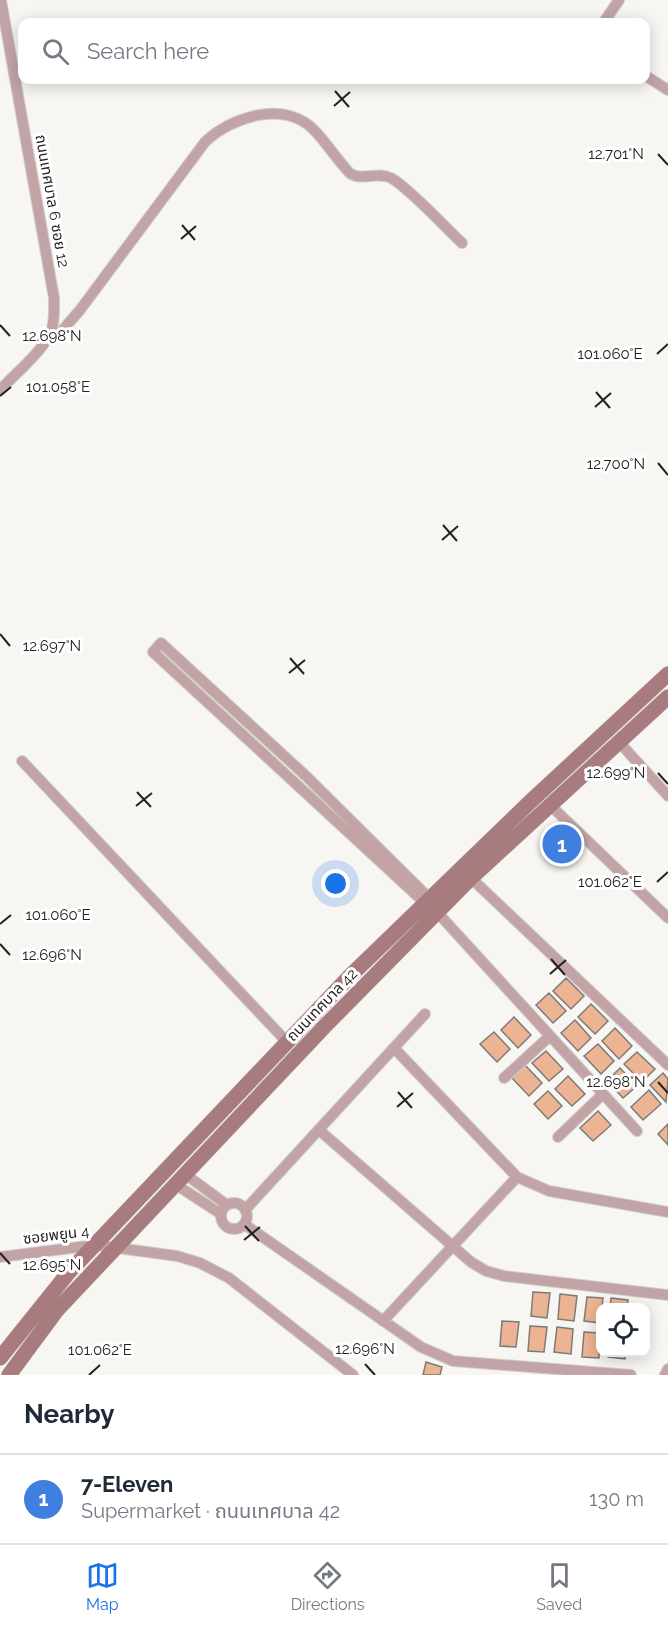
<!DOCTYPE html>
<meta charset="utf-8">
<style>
:root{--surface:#fff;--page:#f2f2f3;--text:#1f2937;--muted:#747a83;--line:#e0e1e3;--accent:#1a73e8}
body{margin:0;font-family:Raleway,"Noto Sans Thai",sans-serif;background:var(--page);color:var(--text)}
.controls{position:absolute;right:18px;bottom:18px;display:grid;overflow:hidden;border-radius:12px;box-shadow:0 3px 15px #0003}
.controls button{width:54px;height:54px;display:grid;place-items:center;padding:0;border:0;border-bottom:2px solid var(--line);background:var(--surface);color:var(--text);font:30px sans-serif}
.you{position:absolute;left:336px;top:884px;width:21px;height:21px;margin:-15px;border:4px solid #fff;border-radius:50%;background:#1a73e8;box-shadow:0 0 0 9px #1a73e833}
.badge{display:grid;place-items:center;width:39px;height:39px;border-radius:50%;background:var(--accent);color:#fff;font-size:20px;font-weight:700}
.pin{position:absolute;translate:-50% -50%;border:3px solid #fff;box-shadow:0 2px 6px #0006}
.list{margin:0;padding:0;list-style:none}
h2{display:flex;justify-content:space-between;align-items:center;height:78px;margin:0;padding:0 24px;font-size:26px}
h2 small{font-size:20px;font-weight:400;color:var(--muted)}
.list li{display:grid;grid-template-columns:39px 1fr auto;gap:18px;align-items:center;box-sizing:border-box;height:90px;padding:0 24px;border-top:2px solid var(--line)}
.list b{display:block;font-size:22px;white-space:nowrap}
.list p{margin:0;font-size:20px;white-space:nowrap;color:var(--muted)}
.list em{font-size:20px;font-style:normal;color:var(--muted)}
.icon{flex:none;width:33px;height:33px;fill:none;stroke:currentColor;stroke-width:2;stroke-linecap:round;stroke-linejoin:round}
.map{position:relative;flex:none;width:668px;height:1375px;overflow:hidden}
.search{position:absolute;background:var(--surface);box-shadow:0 3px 15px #0003;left:18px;right:18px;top:18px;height:66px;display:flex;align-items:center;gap:15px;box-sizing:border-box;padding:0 21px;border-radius:12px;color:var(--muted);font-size:22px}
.sheet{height:168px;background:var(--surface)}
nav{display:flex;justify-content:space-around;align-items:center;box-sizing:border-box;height:84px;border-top:2px solid var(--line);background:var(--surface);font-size:16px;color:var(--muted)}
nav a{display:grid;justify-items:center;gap:3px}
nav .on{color:var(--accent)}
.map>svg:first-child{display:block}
.building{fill:#ecb492;stroke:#7d7a78;stroke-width:1.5}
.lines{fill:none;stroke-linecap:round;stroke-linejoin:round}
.street-casing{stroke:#d1d0cd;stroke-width:12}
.secondary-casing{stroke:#d1d0cd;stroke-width:16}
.street{stroke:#c3a4a6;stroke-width:10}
.secondary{stroke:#a87c7f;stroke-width:15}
.ticks{fill:none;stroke:#232221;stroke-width:2}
.labels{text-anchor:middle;stroke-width:6;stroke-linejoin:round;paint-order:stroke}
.street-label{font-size:15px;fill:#232221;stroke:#fff}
.ticks-label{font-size:15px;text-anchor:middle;fill:#232221;stroke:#fff;stroke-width:6;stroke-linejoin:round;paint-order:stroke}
</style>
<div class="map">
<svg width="668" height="1375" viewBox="0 0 668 1375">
<rect width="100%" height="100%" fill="#f7f6f3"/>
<!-- building -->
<path class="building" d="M 566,978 L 584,996 L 571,1009 L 553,991 Z
M 549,993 L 566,1011 L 553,1023 L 536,1005 Z
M 591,1004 L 608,1021 L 595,1034 L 578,1017 Z
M 514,1017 L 531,1035 L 518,1048 L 501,1030 Z
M 575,1020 L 591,1038 L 578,1051 L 561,1033 Z
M 615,1028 L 632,1046 L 619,1059 L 602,1041 Z
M 494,1032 L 510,1049 L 497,1062 L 480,1044 Z
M 598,1044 L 614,1061 L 601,1074 L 584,1056 Z
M 546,1051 L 563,1069 L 549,1081 L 532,1063 Z
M 637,1052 L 655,1069 L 642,1082 L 624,1064 Z
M 525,1065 L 542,1083 L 529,1096 L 512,1078 Z
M 620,1068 L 637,1086 L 623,1098 L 607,1081 Z
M 663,1073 L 668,1079 L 666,1102 L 650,1085 Z
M 568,1076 L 585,1094 L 572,1106 L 555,1089 Z
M 649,1090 L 661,1104 L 643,1120 L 631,1107 Z
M 548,1091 L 562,1106 L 548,1119 L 534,1104 Z
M 598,1111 L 611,1125 L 593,1141 L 580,1128 Z
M 668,1124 L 668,1145 L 658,1134 Z
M 533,1292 L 550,1293 L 547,1318 L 531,1316 Z
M 560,1294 L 577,1296 L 574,1321 L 558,1319 Z
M 587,1297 L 603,1298 L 600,1323 L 584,1321 Z
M 611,1298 L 628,1300 L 627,1308 L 610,1308 Z
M 502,1321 L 519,1322 L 516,1347 L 500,1346 Z
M 530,1326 L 547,1327 L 544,1352 L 528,1351 Z
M 557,1327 L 573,1329 L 571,1354 L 554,1352 Z
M 584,1332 L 600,1333 L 599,1358 L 582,1357 Z
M 608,1352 L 625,1352 L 625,1359 L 608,1357 Z
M 426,1362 L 442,1367 L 440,1375 L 423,1375 Z"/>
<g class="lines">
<defs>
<path id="street" d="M 604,22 L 619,0
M 646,76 L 668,90
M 47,338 L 60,333 L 80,310 L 205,142 C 232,116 287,99 316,132 C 324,140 345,170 351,174 C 363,181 377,171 391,178 C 408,187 446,228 462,243
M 0,390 C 16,373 41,353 51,332 C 55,321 54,309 54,298 L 1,0
M 619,742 L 668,796
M 22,761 L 286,1041
M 550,805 L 668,918
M 471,878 L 668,1065
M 424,902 L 153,652 L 161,643 L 306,776 L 429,898
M 436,911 L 637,1131
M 394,1048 L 517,1177 L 549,1191 L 668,1212
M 504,1078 L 550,1036
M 319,1130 L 471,1262 L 486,1271 L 504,1276 L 668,1295
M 558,1137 L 603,1094
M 185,1174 L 227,1205
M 175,1184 L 221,1214
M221 1216a13 13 0 1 1 26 0a13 13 0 1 1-26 0Z
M 245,1210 L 425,1014
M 244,1224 L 421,1347 L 453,1361 L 631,1375
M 0,1257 L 95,1245 L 177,1256 L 200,1263 L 229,1278 L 353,1375
M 383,1321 L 517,1177
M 665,1375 L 668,1369"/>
<path id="secondary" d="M 0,1358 L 69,1272 L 349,977 L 531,801 L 668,674
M 9,1375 L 57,1310 L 324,1027 L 471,878 L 668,697"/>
</defs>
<!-- street casing -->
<use href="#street" class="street-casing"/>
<!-- secondary casing -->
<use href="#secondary" class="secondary-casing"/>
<!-- street -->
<use href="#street" class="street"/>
<!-- secondary -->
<use href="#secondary" class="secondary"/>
</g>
<!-- ticks -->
<path class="ticks" d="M 335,91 L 349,107M 334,106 L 350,92M 658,154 L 668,165M 182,225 L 195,240M 181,239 L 196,226M 0,325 L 10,336M 657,354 L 668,344M 596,392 L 610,408M 0,396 L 11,387M 595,407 L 611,393M 658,463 L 668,475M 443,525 L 457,541M 442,540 L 458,526M 0,634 L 10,646M 290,658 L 304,674M 289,673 L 305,660M 658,773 L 668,784M 137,792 L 151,807M 136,806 L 152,793M 657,882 L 668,872M 0,924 L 11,915M 0,944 L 10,955M 551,959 L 565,975M 550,974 L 566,960M 658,1082 L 668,1093M 398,1092 L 412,1108M 397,1107 L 413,1093M 245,1226 L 259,1241M 244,1240 L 260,1227M 0,1253 L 10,1264M 365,1364 L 375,1375M 89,1375 L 100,1365"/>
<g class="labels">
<!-- street labels -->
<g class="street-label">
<text transform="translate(52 201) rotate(80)" y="5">ถนนเทศบาล 6 ซอย 12</text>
<text transform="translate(322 1005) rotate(-46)" y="5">ถนนเทศบาล 42</text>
<text transform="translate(56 1235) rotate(-7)" y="5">ซอยพยูน 4</text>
</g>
</g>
<g class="ticks-label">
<text x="616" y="159">12.701°N</text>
<text x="52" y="341">12.698°N</text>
<text x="610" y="359">101.060°E</text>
<text x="58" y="392">101.058°E</text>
<text x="616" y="469">12.700°N</text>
<text x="52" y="651">12.697°N</text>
<text x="616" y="778">12.699°N</text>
<text x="610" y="887">101.062°E</text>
<text x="58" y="920">101.060°E</text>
<text x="52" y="960">12.696°N</text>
<text x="616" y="1087">12.698°N</text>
<text x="52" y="1270">12.695°N</text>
<text x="365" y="1354">12.696°N</text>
<text x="100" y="1355">101.062°E</text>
</g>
</svg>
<div class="controls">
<button><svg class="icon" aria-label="locate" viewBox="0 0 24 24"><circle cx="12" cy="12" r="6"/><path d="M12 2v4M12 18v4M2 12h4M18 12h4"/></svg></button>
</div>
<div class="you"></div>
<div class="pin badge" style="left:562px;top:844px;background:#3f7fe0">1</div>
<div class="search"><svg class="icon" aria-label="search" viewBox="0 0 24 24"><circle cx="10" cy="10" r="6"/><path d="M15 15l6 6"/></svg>Search here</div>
</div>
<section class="sheet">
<h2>Nearby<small></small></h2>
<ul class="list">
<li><span class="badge" style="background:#3f7fe0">1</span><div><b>7-Eleven</b><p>Supermarket · ถนนเทศบาล 42</p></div><em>130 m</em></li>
</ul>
</section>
<nav>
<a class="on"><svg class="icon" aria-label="map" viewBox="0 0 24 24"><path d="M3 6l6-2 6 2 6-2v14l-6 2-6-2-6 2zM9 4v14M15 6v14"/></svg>Map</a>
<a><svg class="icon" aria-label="directions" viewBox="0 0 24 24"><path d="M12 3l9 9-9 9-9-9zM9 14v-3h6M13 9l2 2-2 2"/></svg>Directions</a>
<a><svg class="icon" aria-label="saved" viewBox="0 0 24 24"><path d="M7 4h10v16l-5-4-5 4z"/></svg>Saved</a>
</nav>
